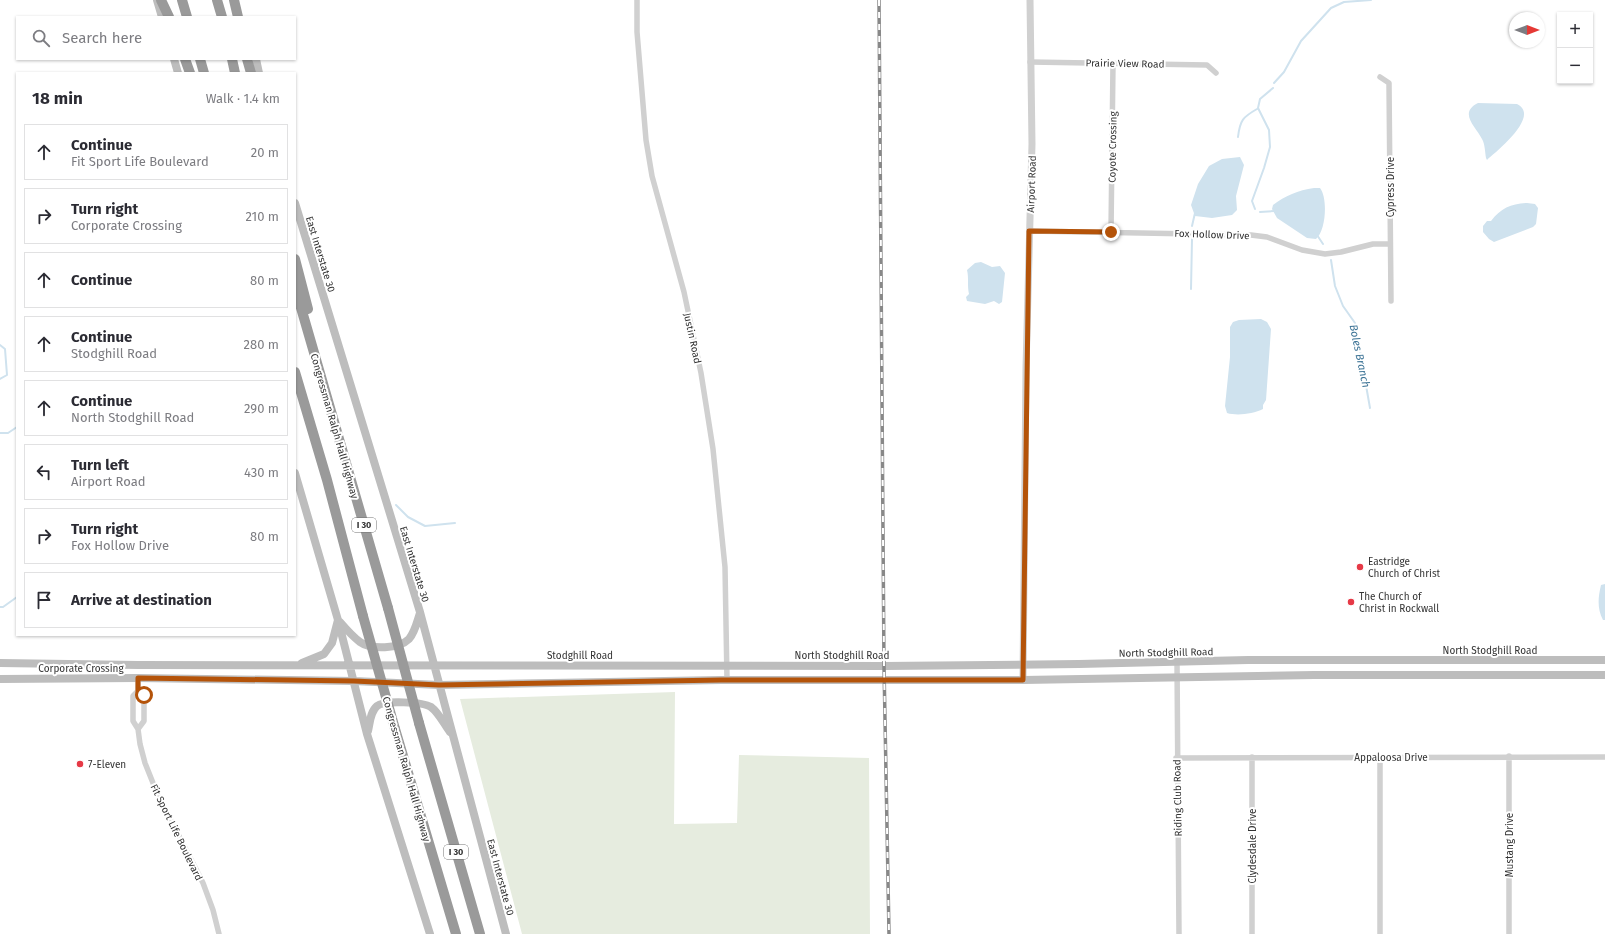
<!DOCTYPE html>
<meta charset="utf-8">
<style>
:root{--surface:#fff;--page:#f2f2f3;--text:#2b2b33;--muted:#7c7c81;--line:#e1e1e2}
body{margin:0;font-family:"Fira Sans",sans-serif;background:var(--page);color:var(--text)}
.controls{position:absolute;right:12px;top:12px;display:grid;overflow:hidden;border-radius:0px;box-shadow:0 1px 3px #0004}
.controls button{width:36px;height:36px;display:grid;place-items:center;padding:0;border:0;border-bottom:1px solid var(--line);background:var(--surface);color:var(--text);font:20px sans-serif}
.compass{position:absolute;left:1509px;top:12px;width:36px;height:36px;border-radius:50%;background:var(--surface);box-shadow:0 1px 3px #0004;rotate:90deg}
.stop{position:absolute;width:12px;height:12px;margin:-9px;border:3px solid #b45309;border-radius:50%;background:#fff}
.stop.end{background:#b45309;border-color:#fff;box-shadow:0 1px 4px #0008}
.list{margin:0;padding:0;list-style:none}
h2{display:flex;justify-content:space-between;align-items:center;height:52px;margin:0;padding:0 16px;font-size:17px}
h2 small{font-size:13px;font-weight:400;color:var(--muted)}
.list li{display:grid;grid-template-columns:26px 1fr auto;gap:12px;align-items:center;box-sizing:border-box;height:56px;margin:0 8px 8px;padding:0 8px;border:1px solid var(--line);border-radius:0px}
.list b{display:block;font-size:15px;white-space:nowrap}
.list p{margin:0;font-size:13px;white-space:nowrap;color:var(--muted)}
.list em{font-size:13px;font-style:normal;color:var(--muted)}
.icon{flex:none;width:22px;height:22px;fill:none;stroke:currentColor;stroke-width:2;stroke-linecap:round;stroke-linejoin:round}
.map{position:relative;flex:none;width:1605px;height:934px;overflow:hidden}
.search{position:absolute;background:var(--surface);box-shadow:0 1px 3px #0004;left:16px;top:16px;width:280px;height:44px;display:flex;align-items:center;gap:10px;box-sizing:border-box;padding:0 14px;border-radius:0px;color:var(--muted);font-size:15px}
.panel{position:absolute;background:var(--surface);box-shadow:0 1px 3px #0004;left:16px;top:72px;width:280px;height:564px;border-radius:0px}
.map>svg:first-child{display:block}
.green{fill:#e6ecdf}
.water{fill:#cfe2ee}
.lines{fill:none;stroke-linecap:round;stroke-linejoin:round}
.stream{stroke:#cfe2ee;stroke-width:2}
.minor{stroke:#d0d0d0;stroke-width:5.5}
.tertiary{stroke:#d0d0d0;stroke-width:7}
.secondary{stroke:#bdbdbd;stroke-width:8}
.motorway{stroke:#9a9a9a;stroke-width:10}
.rail-casing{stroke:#888;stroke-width:3.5}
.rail{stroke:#fff;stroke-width:2;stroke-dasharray:6;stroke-linecap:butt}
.motorway-bridge{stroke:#9a9a9a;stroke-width:10}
.route{stroke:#b45309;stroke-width:5}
.poi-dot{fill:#e63946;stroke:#fff;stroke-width:1.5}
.labels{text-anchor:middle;stroke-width:4;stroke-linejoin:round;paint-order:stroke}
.shield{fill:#fff;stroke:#707070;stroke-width:1}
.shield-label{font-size:9px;font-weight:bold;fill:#333}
.street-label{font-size:10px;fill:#333;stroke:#fff}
.poi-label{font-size:10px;fill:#333;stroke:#fff;text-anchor:start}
.water-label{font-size:11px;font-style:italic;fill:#3f7597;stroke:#fff}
</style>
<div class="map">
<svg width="1605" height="934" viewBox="0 0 1605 934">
<rect width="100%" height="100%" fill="#fff"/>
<!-- green -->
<path class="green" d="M 675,692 L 674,824 L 737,823 L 739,755 L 869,758 L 870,934 L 522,934 L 460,699 Z"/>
<!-- water -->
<path class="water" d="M 1478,103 L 1517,104 C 1541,116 1497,151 1487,160 L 1486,158 C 1485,152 1485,144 1482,139 C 1476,127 1458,113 1478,103 Z
M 1240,157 L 1244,165 L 1236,196 L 1237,210 L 1232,215 L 1212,218 L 1195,216 L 1191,205 L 1198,184 L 1209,166 L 1222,159 Z
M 1314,188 L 1320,188 C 1328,198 1326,231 1316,239 L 1307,238 L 1277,218 L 1272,209 L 1273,205 C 1285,196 1298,190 1314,188 Z
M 1527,203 L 1535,204 L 1538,208 L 1536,224 L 1533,227 L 1494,242 L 1489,239 L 1483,232 L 1483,226 L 1487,221 L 1491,221 C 1501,208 1511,204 1527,203 Z
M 981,262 L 992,267 L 1000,266 L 1005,273 L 1002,302 L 999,304 L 994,301 L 985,304 L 967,301 L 966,297 L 969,294 C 967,286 969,278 967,270 L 975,263 Z
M 1261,319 L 1267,322 L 1271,329 L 1266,400 L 1263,405 L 1263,409 C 1253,414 1237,416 1227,413 L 1225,406 L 1230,357 L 1230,327 L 1233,322 L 1239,320 Z
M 1605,584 L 1605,620 L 1603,620 C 1597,608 1598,598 1601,585 Z"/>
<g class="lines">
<!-- stream -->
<path class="stream" d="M 1274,83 L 1284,72 L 1301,41 L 1331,8 L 1344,2 L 1371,0
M 1238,137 C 1240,120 1243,117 1257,109
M 1255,209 L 1252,201 L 1264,168 L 1270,147 L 1269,130 L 1258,108 L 1260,99 L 1273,88
M 1260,212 L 1274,211
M 1192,226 L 1195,213
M 1317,235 L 1323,244
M 1331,260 L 1335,286 L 1343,306 L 1355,323 L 1370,408
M 1191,289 L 1192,239
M 0,345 L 5,349 L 7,375 L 0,379
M 0,433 L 8,433 L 17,427
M 396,505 L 408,517 L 425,526 L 455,523
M 0,607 L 3,607 L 17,597"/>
<!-- minor -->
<path class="minor" d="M 637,0 L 637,32 L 646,140 L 652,176 L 684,292 L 701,373 L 713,449 L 725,567 L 727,680
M 1030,62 L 1207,65 L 1216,73
M 1380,77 L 1389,83 L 1391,301
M 1029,231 L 1251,235 L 1267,237 L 1302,250 L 1325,254 L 1341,252 L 1373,244 L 1390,244
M 1111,232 L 1113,63
M 1177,661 L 1179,934
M 138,678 L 138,691 L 133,696 L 133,721 L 138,729 L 140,744 L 145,763 L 157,793 L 203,883 L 213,910 L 219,934
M 138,691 L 144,695 L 144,721 L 138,729
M 1509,756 L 1509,934
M 1252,757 L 1252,934
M 1176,758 L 1605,757
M 1380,934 L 1380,757"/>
<!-- tertiary -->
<path class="tertiary" d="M 1023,680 L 1026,368 L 1032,144 L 1030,0"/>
<!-- secondary -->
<path class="secondary" d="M 157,0 L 162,17
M 174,59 L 178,73
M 256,59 L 259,73
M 295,203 L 420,612 L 506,934
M 295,473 L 338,620 L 367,734 L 430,934
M 340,622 C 346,629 352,636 360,642 C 371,650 399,649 409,639 C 415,632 417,622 420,613
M 0,663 L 138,665 L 884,666 L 1079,664 L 1248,660 L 1605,660
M 302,663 L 324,654 L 332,643 L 338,620
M 0,679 L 138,678 L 354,681 L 439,685 L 721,680 L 1023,680 L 1314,675 L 1605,675
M 368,731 C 370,723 370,712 377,706 C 384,700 423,702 431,707 C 439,713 444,724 450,732"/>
<!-- motorway -->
<path class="motorway" d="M 161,0 L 169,17
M 182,0 L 187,17
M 217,0 L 222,17
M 234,0 L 238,17
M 185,59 L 190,73
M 200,59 L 204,73
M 232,59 L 235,73
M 247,59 L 251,73
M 295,259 L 308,309
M 295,287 L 388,608
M 295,372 L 327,480 L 363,616
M 419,723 L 480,934
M 395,729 L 456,934"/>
<defs>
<path id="rail" d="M 879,0 L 884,666 L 889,934"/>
</defs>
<!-- rail casing -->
<use href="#rail" class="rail-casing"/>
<!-- rail -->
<use href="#rail" class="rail"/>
<!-- motorway-bridge -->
<path class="motorway-bridge" d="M 388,608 L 419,723
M 363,616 L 395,729"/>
</g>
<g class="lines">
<!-- route -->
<path class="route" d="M 144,695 L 138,691 L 138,678 L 354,681 L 439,685 L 721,680 L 1023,680 L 1029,231 L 1111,232"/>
</g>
<!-- markers -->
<g class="poi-dot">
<circle cx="1360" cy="567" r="4"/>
<circle cx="1351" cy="602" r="4"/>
<circle cx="80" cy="764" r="4"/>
</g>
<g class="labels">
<!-- shield labels -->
<g class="shield">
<rect x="352" y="518" width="24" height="14" rx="3"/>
<rect x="444" y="845" width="24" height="14" rx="3"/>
</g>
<g class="shield-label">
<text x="364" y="528">I 30</text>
<text x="456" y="855">I 30</text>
</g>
<!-- street labels -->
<g class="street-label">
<text transform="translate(1125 63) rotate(1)" y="4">Prairie View Road</text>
<text transform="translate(1112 147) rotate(-89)" y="4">Coyote Crossing</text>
<text transform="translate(1031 184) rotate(-88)" y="4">Airport Road</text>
<text transform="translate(1390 187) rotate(-90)" y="4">Cypress Drive</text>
<text transform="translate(1212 234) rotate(2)" y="4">Fox Hollow Drive</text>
<text transform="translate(321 254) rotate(73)" y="4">East Interstate 30</text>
<text transform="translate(693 338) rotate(78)" y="4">Justin Road</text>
<text transform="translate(335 426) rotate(74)" y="4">Congressman Ralph Hall Highway</text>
<text transform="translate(415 564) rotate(73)" y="4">East Interstate 30</text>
<text x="1490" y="654">North Stodghill Road</text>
<text transform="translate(1166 652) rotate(-1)" y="4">North Stodghill Road</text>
<text x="580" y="659">Stodghill Road</text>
<text x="842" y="659">North Stodghill Road</text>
<text x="81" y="672">Corporate Crossing</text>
<text x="1391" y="761">Appaloosa Drive</text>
<text transform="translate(407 769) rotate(74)" y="4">Congressman Ralph Hall Highway</text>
<text transform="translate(1177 798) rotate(-91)" y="4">Riding Club Road</text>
<text transform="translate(177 832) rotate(64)" y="4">Fit Sport Life Boulevard</text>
<text transform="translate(1509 845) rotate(-90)" y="4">Mustang Drive</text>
<text transform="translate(1252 846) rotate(-90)" y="4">Clydesdale Drive</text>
<text transform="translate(501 877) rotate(75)" y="4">East Interstate 30</text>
</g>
<!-- poi labels -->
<g class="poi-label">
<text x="1368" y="565">Eastridge<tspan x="1368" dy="12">Church of Christ</tspan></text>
<text x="1359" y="600">The Church of<tspan x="1359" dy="12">Christ in Rockwall</tspan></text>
<text x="88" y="768">7-Eleven</text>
</g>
<!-- water labels -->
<g class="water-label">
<text transform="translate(1360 356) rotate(78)" y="4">Boles Branch</text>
</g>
</g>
</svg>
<div class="controls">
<button>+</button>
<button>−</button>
</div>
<svg class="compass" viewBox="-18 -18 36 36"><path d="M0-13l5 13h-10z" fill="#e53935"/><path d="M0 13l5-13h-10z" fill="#7c7c81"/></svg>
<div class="stop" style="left:144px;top:695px"></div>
<div class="stop end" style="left:1111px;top:232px"></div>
<div class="search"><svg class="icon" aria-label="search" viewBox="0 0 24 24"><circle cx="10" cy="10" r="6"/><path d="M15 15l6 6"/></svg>Search here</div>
<section class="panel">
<h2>18 min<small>Walk · 1.4 km</small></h2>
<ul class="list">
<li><svg class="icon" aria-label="ahead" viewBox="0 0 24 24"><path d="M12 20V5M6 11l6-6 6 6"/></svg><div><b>Continue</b><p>Fit Sport Life Boulevard</p></div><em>20 m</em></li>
<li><svg class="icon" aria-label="right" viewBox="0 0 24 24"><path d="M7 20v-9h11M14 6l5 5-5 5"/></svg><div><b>Turn right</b><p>Corporate Crossing</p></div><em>210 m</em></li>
<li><svg class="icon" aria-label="ahead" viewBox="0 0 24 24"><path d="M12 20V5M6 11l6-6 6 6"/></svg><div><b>Continue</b></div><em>80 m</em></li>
<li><svg class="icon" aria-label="ahead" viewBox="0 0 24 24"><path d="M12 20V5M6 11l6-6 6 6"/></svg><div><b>Continue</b><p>Stodghill Road</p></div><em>280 m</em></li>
<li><svg class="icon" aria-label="ahead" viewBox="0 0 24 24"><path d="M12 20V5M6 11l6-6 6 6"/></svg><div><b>Continue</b><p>North Stodghill Road</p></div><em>290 m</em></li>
<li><svg class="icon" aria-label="left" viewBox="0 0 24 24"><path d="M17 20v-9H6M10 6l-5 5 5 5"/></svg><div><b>Turn left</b><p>Airport Road</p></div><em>430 m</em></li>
<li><svg class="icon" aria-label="right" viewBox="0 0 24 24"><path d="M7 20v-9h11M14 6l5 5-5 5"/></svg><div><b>Turn right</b><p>Fox Hollow Drive</p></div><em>80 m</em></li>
<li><svg class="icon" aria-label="arrive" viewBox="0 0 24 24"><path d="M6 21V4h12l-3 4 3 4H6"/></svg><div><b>Arrive at destination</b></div></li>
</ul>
</section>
</div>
